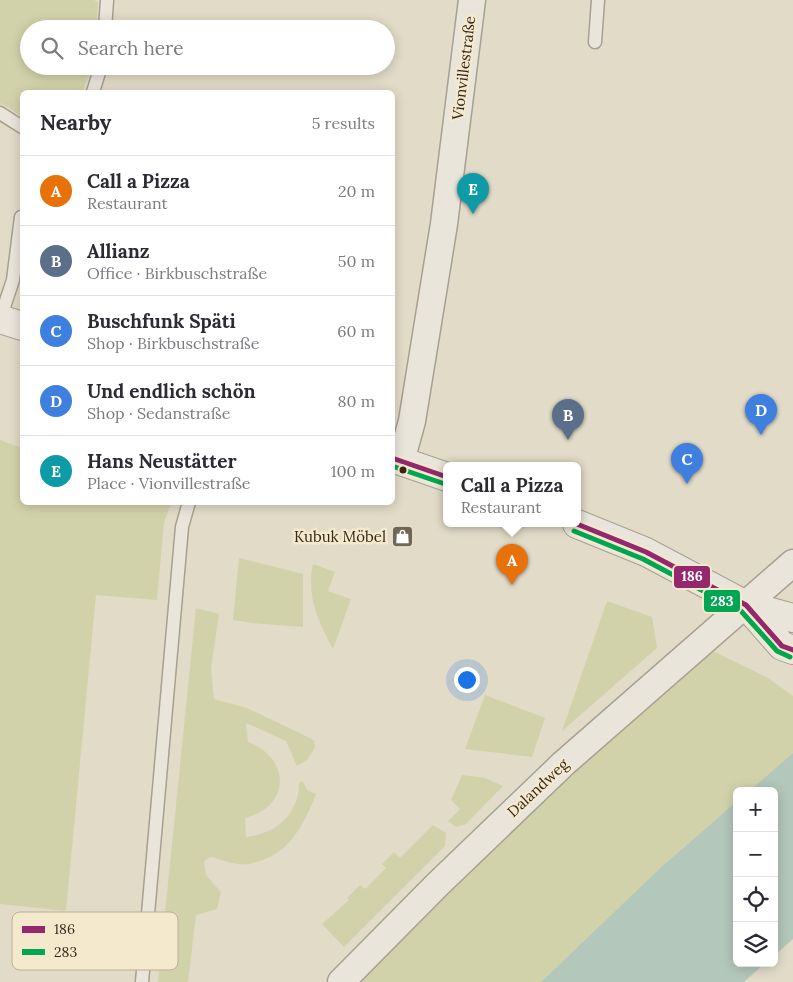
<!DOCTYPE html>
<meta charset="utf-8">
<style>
:root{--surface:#fff;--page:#f2f2f3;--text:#2b2b33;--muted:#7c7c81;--line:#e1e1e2;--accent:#db2777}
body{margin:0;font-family:Lora,serif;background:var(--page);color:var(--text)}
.controls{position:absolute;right:15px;bottom:15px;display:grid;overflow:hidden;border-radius:8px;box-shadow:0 2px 12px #0003}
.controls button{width:45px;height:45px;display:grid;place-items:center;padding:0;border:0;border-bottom:1px solid var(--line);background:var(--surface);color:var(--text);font:25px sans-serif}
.you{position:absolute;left:466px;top:679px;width:18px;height:18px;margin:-12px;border:4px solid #fff;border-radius:50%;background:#1a73e8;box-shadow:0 0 0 8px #1a73e833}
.badge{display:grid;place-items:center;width:32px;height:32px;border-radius:50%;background:var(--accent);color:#fff;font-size:16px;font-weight:700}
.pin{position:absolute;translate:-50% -41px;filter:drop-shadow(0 1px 2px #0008)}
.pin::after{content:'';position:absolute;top:26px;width:18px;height:15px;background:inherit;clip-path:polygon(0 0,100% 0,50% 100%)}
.popup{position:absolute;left:443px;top:462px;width:138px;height:65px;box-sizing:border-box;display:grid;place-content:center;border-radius:8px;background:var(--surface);filter:drop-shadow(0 1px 4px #0005);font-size:16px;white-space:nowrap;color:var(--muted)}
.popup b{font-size:19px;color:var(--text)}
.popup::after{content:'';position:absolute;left:50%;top:100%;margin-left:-10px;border:10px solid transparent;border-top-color:var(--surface)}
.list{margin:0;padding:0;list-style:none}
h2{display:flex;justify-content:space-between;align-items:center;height:65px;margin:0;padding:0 20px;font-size:21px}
h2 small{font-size:16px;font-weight:400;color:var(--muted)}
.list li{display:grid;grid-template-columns:32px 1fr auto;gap:15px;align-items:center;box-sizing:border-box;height:70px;padding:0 20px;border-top:1px solid var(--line)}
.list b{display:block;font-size:19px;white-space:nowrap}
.list p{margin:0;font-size:16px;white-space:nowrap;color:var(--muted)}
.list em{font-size:16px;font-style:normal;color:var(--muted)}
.icon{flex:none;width:28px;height:28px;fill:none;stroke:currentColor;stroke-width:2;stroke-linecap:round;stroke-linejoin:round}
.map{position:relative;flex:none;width:793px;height:982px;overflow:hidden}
.search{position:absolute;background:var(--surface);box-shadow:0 2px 12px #0003;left:20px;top:20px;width:375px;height:55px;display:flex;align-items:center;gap:12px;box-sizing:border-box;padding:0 18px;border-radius:28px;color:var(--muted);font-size:19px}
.panel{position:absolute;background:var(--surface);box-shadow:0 2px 12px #0003;left:20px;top:90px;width:375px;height:415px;border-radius:8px}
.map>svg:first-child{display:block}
.green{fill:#d2d2aa}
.water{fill:#b4c7bb}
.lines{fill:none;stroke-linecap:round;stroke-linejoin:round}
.service-casing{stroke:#a7a092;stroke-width:15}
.minor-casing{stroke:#a7a092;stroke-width:29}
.tertiary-casing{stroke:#a7a092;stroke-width:30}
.service{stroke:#eae5db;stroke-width:12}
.minor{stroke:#eae5db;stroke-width:26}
.tertiary{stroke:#eae5db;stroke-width:28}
.bus-1-casing{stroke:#f4e9cd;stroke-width:9}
.bus-2-casing{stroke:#f4e9cd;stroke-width:9}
.bus-1{stroke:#95276e;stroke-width:5}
.bus-2{stroke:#00a651;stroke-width:5}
.bus-dot{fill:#34281c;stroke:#f4e9cd;stroke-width:2}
.labels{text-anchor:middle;stroke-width:5;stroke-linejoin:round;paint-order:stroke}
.street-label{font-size:15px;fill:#34281c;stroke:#f4e9cd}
.poi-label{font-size:15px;fill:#34281c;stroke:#f4e9cd;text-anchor:end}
.key{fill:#f4e9cd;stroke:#baaf98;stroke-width:1}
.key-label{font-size:14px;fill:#34281c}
.line-badge{stroke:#f4e9cd;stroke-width:2}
.badge-label{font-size:14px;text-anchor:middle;font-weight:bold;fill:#fff}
</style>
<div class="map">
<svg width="793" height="982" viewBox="0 0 793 982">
<rect width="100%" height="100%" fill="#e2dbc8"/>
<!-- green -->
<path class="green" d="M 0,0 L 94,0 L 98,2 L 96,29 L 29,29 L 29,66 L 93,66 L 82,92 L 22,92 L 22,116 L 0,103 Z
M 0,440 L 22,448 L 22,502 L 171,503 L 164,523 L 157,600 L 96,595 L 66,911 L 0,904 Z
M 239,558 L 303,574 L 303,627 L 252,623 L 233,620 Z
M 313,564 L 335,572 L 328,591 L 351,599 L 333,649 C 318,621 306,596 313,564 Z
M 607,601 L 652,617 L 657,648 L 562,731 Z
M 196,608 L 219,614 L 211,669 L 214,699 L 247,708 L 314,740 L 315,748 L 307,760 L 297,766 L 286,741 L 246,723 L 248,742 C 291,758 291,807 245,818 L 246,837 C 276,834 299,814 299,783 L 303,781 L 307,790 L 316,794 C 303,827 288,857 249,864 C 237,866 222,860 211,857 L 204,861 L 206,875 L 221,892 L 217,909 L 196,915 L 188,982 L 158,982 Z
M 713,651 L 768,678 L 793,696 L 793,753 L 749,791 L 737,791 L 737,801 L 659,869 L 541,982 L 358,982 L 448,891 L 553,791 Z
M 485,695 L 545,718 L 532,757 L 465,749 Z
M 462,775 L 485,778 L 503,786 L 466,824 L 456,827 L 448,821 L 460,809 L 451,800 Z
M 433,825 L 446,833 L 445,846 L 344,947 L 322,924 L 349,900 L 347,898 L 360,885 L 365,889 L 386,868 L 382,864 L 394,852 L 400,858 Z"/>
<!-- water -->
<path class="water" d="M 793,753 L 793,939 L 774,956 L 774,791 L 749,791 Z
M 737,801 L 737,963 L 765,963 L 744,982 L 541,982 L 659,869 Z"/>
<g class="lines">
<defs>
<path id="service" d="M 105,29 L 107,0
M 595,42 L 598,0
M 93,92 L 101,66
M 0,113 L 22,127
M 0,319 L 13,280 L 21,217
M 142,982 L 182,527 L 189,502"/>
<path id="minor" d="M 401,461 L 412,421 L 444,224 L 472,0
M 341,982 L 438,884 L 563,764 L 793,563"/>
<path id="tertiary" d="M 0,319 L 22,326
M 392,458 L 447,477
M 577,524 L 646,552 L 746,605 L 793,618
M 746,605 L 782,646 L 793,650"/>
</defs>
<!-- service casing -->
<use href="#service" class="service-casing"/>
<!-- minor casing -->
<use href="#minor" class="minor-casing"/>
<!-- tertiary casing -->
<use href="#tertiary" class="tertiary-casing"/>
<!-- service -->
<use href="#service" class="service"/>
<!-- minor -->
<use href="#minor" class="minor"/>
<!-- tertiary -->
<use href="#tertiary" class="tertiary"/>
<defs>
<path id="bus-1" d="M 392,458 L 447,477
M 577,524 L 646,552 L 746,605 L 782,646 L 793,650"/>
<path id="bus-2" d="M 392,466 L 445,484
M 574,531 L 643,559 L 741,611 L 777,651 L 790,657"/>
</defs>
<!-- bus-1 casing -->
<use href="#bus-1" class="bus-1-casing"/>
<!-- bus-2 casing -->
<use href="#bus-2" class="bus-2-casing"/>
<!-- bus-1 -->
<use href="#bus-1" class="bus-1"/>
<!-- bus-2 -->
<use href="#bus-2" class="bus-2"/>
</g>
<!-- icons -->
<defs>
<symbol id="shop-square" viewBox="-11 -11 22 22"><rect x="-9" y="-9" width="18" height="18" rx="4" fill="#716758" stroke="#f4e9cd"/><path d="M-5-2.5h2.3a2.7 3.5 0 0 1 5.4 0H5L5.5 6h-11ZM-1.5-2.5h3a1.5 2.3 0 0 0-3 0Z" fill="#fff"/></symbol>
</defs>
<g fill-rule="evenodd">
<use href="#shop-square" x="390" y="524" width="25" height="25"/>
</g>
<!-- markers -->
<circle class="bus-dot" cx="403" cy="470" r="4.5"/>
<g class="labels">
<!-- street labels -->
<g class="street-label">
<text transform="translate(464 68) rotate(-83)" y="5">Vionvillestraße</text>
<text transform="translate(538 788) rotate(-43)" y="5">Dalandweg</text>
</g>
<!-- poi labels -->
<g class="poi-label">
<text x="386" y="542">Kubuk Möbel</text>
</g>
</g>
<!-- legend -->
<rect x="12" y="912" width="166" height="58" rx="8" class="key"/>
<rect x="22" y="926" width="23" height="7" fill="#95276e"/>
<rect x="22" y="949" width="23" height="6" fill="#00a651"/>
<g class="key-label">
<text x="54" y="934">186</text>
<text x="54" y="957">283</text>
</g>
<g class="line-badge">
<rect x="673" y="565" width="38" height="24" rx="5" fill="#95276e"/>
<rect x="703" y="589" width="38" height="24" rx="5" fill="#00a651"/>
</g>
<g class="badge-label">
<text x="692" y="581">186</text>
<text x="722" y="606">283</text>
</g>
</svg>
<div class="controls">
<button>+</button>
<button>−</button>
<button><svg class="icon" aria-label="locate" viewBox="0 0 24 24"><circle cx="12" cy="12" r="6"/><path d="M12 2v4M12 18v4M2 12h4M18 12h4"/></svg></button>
<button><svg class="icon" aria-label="layers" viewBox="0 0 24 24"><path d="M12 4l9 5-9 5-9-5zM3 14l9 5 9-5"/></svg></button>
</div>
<div class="you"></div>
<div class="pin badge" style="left:512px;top:585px;background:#e8710a">A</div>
<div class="popup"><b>Call a Pizza</b>Restaurant</div>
<div class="pin badge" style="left:568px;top:440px;background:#5c6f8a">B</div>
<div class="pin badge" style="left:687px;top:484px;background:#3f7fe0">C</div>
<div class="pin badge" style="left:761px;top:435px;background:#3f7fe0">D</div>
<div class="pin badge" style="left:473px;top:214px;background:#0f9aa8">E</div>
<div class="search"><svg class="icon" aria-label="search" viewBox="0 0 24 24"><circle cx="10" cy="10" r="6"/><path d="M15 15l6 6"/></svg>Search here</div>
<section class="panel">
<h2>Nearby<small>5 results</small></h2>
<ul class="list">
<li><span class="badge" style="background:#e8710a">A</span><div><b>Call a Pizza</b><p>Restaurant</p></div><em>20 m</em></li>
<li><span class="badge" style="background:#5c6f8a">B</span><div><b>Allianz</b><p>Office · Birkbuschstraße</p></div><em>50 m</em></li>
<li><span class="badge" style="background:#3f7fe0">C</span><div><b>Buschfunk Späti</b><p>Shop · Birkbuschstraße</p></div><em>60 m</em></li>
<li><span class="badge" style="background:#3f7fe0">D</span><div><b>Und endlich schön</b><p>Shop · Sedanstraße</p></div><em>80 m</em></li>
<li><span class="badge" style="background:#0f9aa8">E</span><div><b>Hans Neustätter</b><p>Place · Vionvillestraße</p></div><em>100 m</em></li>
</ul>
</section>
</div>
